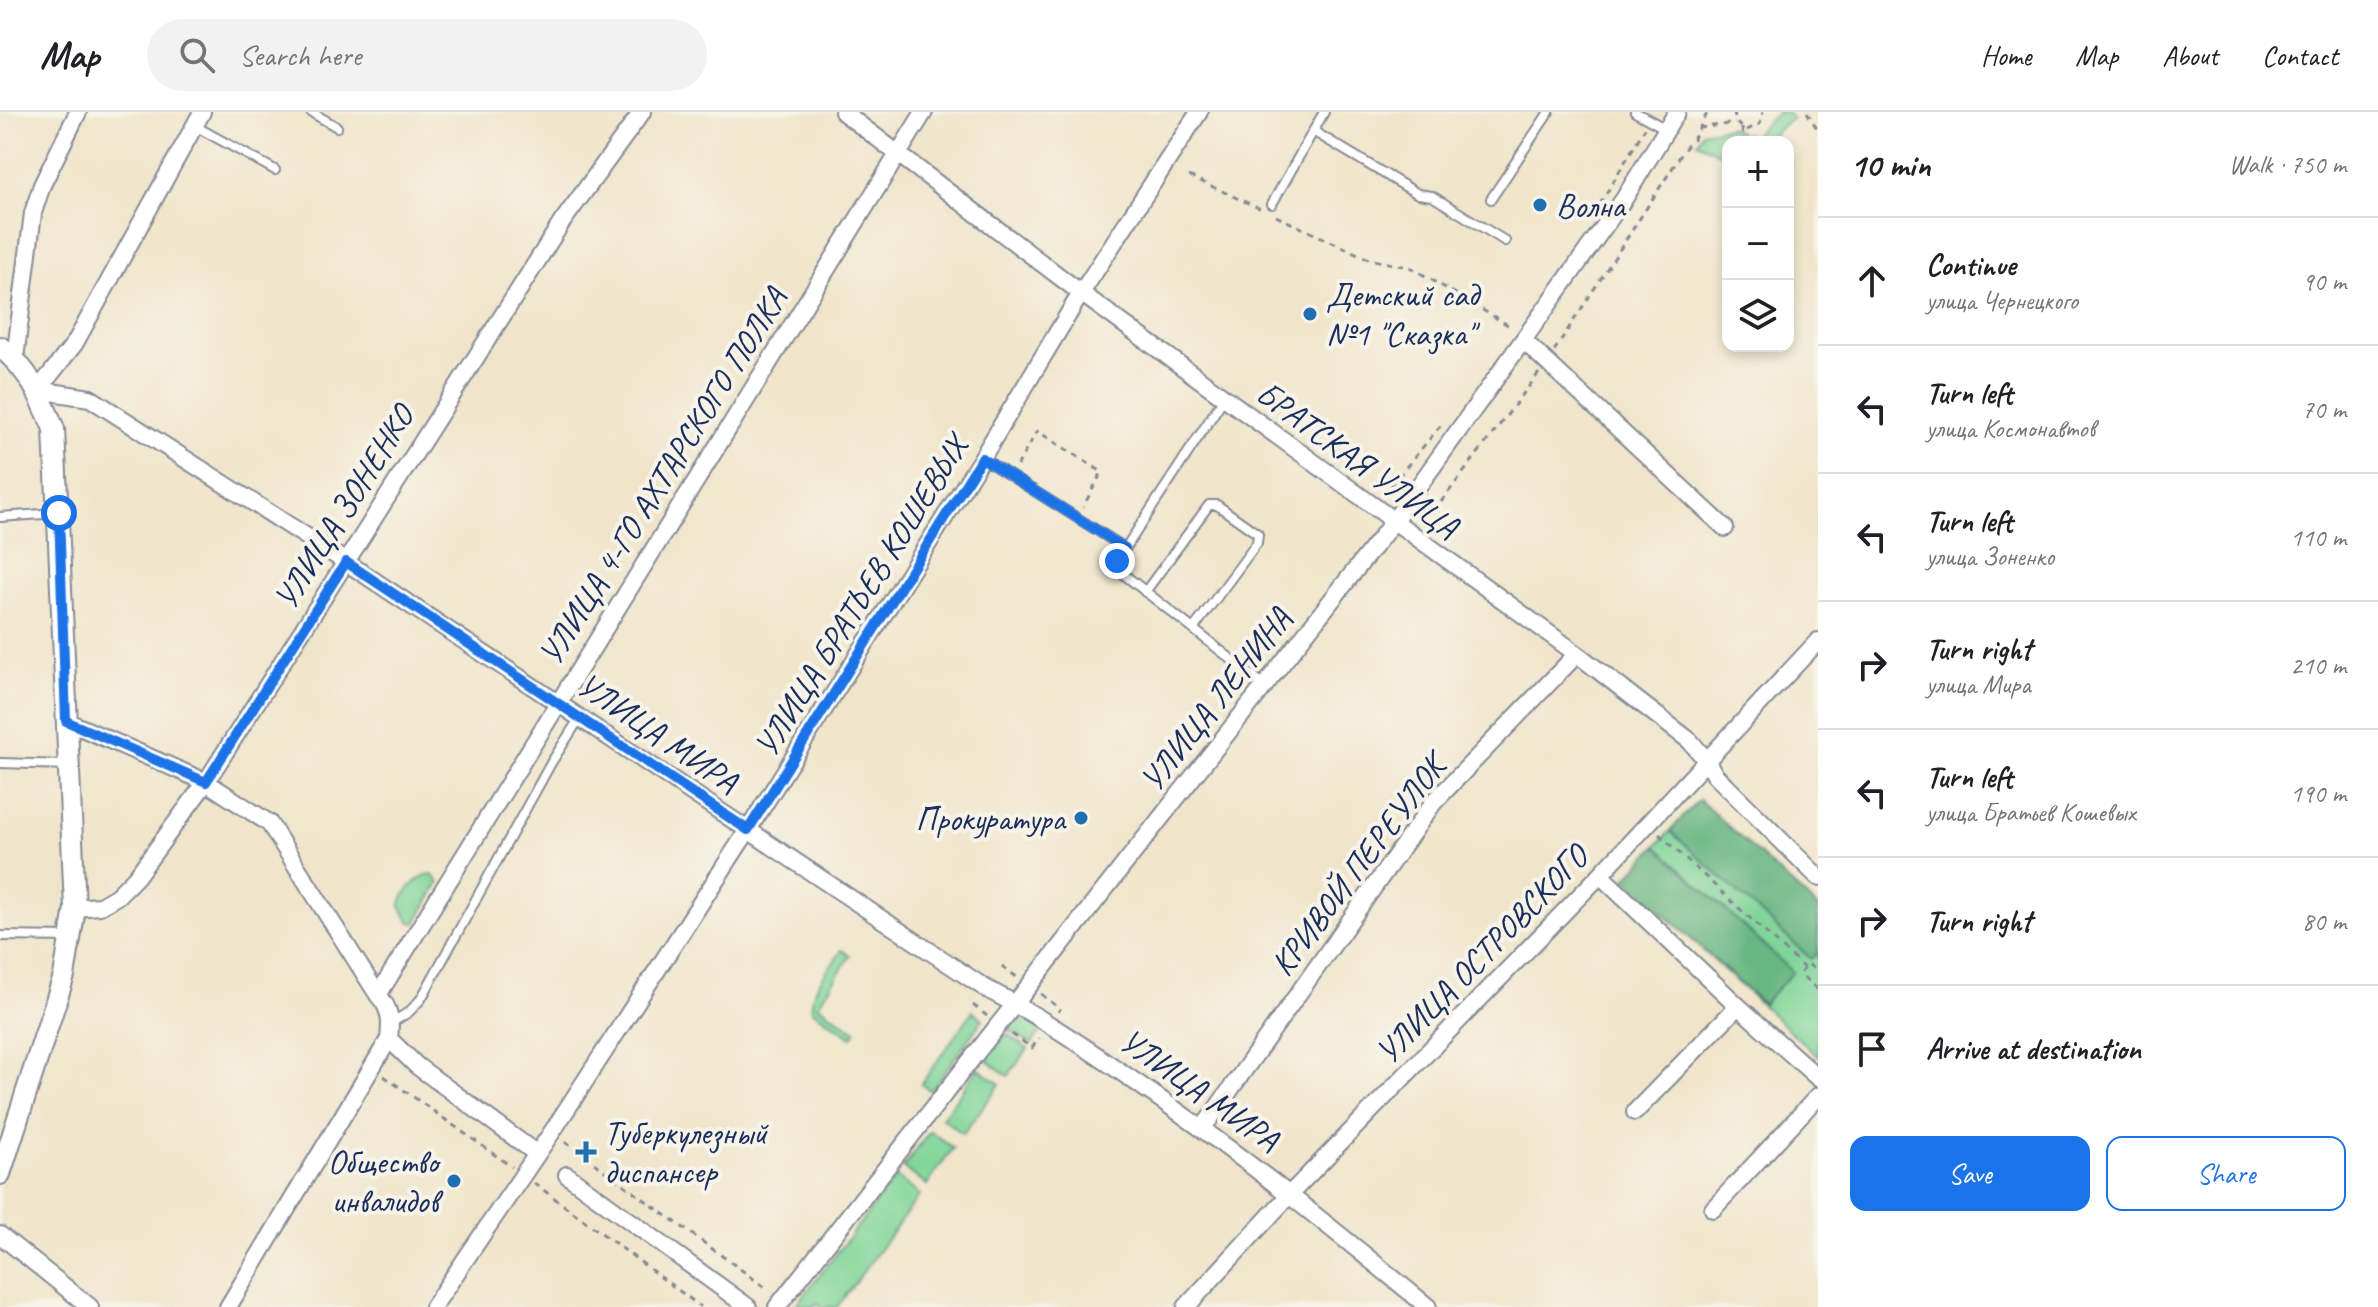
<!DOCTYPE html>
<meta charset="utf-8">
<style>
:root{--surface:#fff;--page:#f2f2f2;--text:#202124;--muted:#757577;--line:#e0e0e0;--accent:#1a73e8}
body{margin:0;font-family:Caveat,sans-serif;background:var(--page);color:var(--text)}
.controls{position:absolute;right:24px;top:24px;display:grid;overflow:hidden;border-radius:16px;box-shadow:0 4px 12px #0003}
.controls button{width:72px;height:72px;display:grid;place-items:center;padding:0;border:0;border-bottom:2px solid var(--line);background:var(--surface);color:var(--text);font:40px sans-serif}
.stop{position:absolute;width:24px;height:24px;margin:-18px;border:6px solid #1a73e8;border-radius:50%;background:#fff}
.stop.end{background:#1a73e8;border-color:#fff;box-shadow:0 2px 8px #0008}
.list{margin:0;padding:0;list-style:none}
h2{display:flex;justify-content:space-between;align-items:center;height:104px;margin:0;padding:0 32px;font-size:34px}
h2 small{font-size:26px;font-weight:400;color:var(--muted)}
.list li{display:grid;grid-template-columns:52px 1fr auto;gap:24px;align-items:center;box-sizing:border-box;height:128px;padding:0 32px;border-top:2px solid var(--line)}
.list b{display:block;font-size:30px;white-space:nowrap}
.list p{margin:0;font-size:26px;white-space:nowrap;color:var(--muted)}
.list em{font-size:26px;font-style:normal;color:var(--muted)}
.actions{display:flex;gap:16px;padding:24px 32px}
.actions a{flex:1;padding:18px 0;border:2px solid var(--accent);border-radius:16px;text-align:center;font-size:28px;color:var(--accent)}
.actions .main{background:var(--accent);color:#fff}
.icon{flex:none;width:44px;height:44px;fill:none;stroke:currentColor;stroke-width:2;stroke-linecap:round;stroke-linejoin:round}
.map{position:relative;flex:none;width:1818px;height:1195px;overflow:hidden}
header{display:flex;align-items:center;gap:48px;box-sizing:border-box;height:112px;padding:0 40px;background:var(--surface);border-bottom:2px solid var(--line)}
header strong{font-size:38px}
nav{display:flex;gap:44px;margin-inline-start:auto;font-size:28px}
.search{width:560px;height:72px;background:var(--page);display:flex;align-items:center;gap:20px;box-sizing:border-box;padding:0 28px;border-radius:44px;color:var(--muted);font-size:30px}
main{display:flex}
aside{flex:1;background:var(--surface)}
.map>svg:first-child{display:block}
.green{fill:#80d599;stroke:#4e827c;stroke-width:2}
.forest{fill:#68b681;stroke:#427270;stroke-width:2}
.lines{fill:none;stroke-linecap:round;stroke-linejoin:round}
.service-casing{stroke:#868a94;stroke-width:12}
.minor-casing{stroke:#868a94;stroke-width:20}
.tertiary-casing{stroke:#868a94;stroke-width:24}
.path{stroke:#868a94;stroke-width:3;stroke-dasharray:6 6;stroke-linecap:butt}
.service{stroke:#fff;stroke-width:8}
.minor{stroke:#fff;stroke-width:16}
.tertiary{stroke:#fff;stroke-width:20}
.route{stroke:#1a73e8;stroke-width:10}
.poi-dot{fill:#1f6fb2;stroke:#f7f3e8;stroke-width:3}
.labels{text-anchor:middle;stroke-width:8;stroke-linejoin:round;paint-order:stroke}
.poi-label{font-size:34px;fill:#1b2f5e;stroke:#f7f3e8;text-anchor:start}
.street-label{font-size:34px;fill:#1b2f5e;stroke:#f7f3e8}
</style>
<header>
<strong>Map</strong>
<div class="search"><svg class="icon" aria-label="search" viewBox="0 0 24 24"><circle cx="10" cy="10" r="6"/><path d="M15 15l6 6"/></svg>Search here</div>
<nav><a>Home</a><a>Map</a><a>About</a><a>Contact</a></nav>
</header>
<main>
<div class="map">
<svg width="1818" height="1195" viewBox="0 0 1818 1195">
<rect width="100%" height="100%" fill="#f7f3e8"/>
<filter id="ink" filterUnits="userSpaceOnUse"><feTurbulence type="fractalNoise" baseFrequency=".0125" numOctaves="2"/><feDisplacementMap in="SourceGraphic" scale="16" xChannelSelector="R" yChannelSelector="G"/><feConvolveMatrix kernelMatrix="1 2 1 2 8 2 1 2 1" color-interpolation-filters="sRGB"/></filter>
<filter id="wash" filterUnits="userSpaceOnUse"><feTurbulence type="fractalNoise" baseFrequency=".006" numOctaves="4" result="noise"/><feDisplacementMap in="SourceGraphic" scale="32" xChannelSelector="R" yChannelSelector="G"/><feGaussianBlur stdDeviation="1.8" result="paint"/><feColorMatrix in="noise" values="0 0 0 0 0 0 0 0 0 0 0 0 0 0 0 0 0 1.4 0 .05"/><feComposite in="paint" operator="in"/></filter>
<g filter="url(#wash)">
<rect width="100%" height="100%" fill="#f0e5ca"/>
<!-- green -->
<path class="green" d="M 1779,0 L 1788,0 L 1792,7 L 1787,9 L 1766,30 L 1745,30 L 1745,21 L 1751,25 Z
M 1729,15 L 1740,20 L 1740,30 L 1728,30 L 1728,46 L 1697,30 L 1702,20 Z
M 1699,688 L 1818,796 L 1818,945 L 1626,767 Z
M 432,762 L 439,771 L 416,811 L 410,810 L 400,795 C 403,781 417,763 432,762 Z
M 842,838 L 850,844 L 818,893 L 856,919 L 852,925 L 812,898 C 808,878 832,854 842,838 Z
M 973,899 L 983,907 L 931,979 L 921,972 Z
M 1024,906 L 1043,916 L 1032,932 L 1009,918 L 1018,908 Z
M 1006,922 L 1028,937 L 1008,964 L 987,948 Z
M 978,956 L 1000,972 L 963,1022 L 942,1006 Z
M 930,1019 L 953,1036 L 927,1073 L 903,1056 Z
M 896,1065 L 920,1083 L 837,1195 L 823,1195 L 817,1191 L 813,1195 L 797,1192 Z"/>
<!-- forest -->
<path class="forest" d="M 1699,688 L 1818,796 L 1818,840 L 1811,847 L 1670,719 Z
M 1656,734 L 1793,860 L 1763,892 L 1626,767 Z"/>
</g>
<g filter="url(#ink)">
<g class="lines">
<defs>
<path id="service" d="M 311,0 L 337,15
M 1635,0 L 1666,17
M 195,14 L 275,58
M 1313,19 L 1418,82 L 1432,84 L 1505,129
M 1491,87 L 1549,0
M 1272,92 L 1324,0
M 1224,286 L 1117,449 L 1117,457 L 1264,573
M 982,346 L 1125,436
M 0,405 L 58,401
M 1145,480 L 1209,393 L 1217,393 L 1258,422 L 1257,431 L 1194,516
M 0,651 L 68,653
M 0,824 L 71,825
M 391,911 L 409,900 L 421,887 L 551,651 L 579,607"/>
<path id="minor" d="M 202,0 L 75,231 L 38,278 L 90,286 L 346,450 L 985,876 C 1038,903 1085,935 1134,969 C 1237,1039 1332,1116 1428,1195
M 843,0 L 1081,181 L 1577,542 L 1690,629 L 1706,648 L 1715,663 L 1818,765
M 1524,229 L 1725,416
M 15,247 L 33,101 L 42,73 L 78,0
M 66,609 L 206,670 L 269,711 L 378,883 C 391,897 391,909 389,927 L 417,954 L 537,1042
M 1600,763 L 1738,894 L 1818,966
M 75,796 L 100,794 L 117,784 L 136,765 L 206,670 L 562,110 L 642,0
M 378,883 L 924,0
M 1635,1000 L 1738,894
M 1203,1016 L 1434,690 L 1577,542
M 567,1063 L 748,1195
M 1713,1097 L 1818,984
M 0,1123 L 90,1195
M 228,1195 L 389,927
M 433,1195 L 552,1020 L 748,718 L 982,346 L 1081,181 L 1199,0
M 777,1195 L 1393,410 L 1624,87 L 1677,0
M 1186,1195 L 1290,1082 L 1600,763 L 1818,529"/>
<path id="tertiary" d="M 0,235 C 28,256 41,285 54,317 L 75,796 L 64,864 L 0,1062"/>
</defs>
<!-- service casing -->
<use href="#service" class="service-casing"/>
<!-- minor casing -->
<use href="#minor" class="minor-casing"/>
<!-- tertiary casing -->
<use href="#tertiary" class="tertiary-casing"/>
<!-- path -->
<path class="path" d="M 1734,0 L 1736,11 L 1747,18 L 1760,12 L 1763,0
M 1807,0 L 1818,18
M 1699,16 L 1735,11
M 1742,16 L 1743,30
M 1189,64 L 1261,97
M 1600,92 L 1645,16
M 1276,104 L 1369,147 L 1412,156 L 1513,216
M 1554,239 L 1686,35 L 1693,28 L 1708,0
M 1017,354 L 1037,319 L 1102,360 L 1083,395
M 1383,383 L 1442,312
M 1441,390 L 1539,261
M 1659,722 L 1804,856 L 1808,852 L 1818,860
M 1002,854 L 1018,866
M 1804,856 L 1800,862 L 1818,878
M 1041,882 L 1060,897 L 1058,900
M 973,893 L 987,904
M 1012,922 L 1032,936 L 1039,926
M 384,964 L 512,1055
M 565,1030 L 769,1178
M 534,1071 L 701,1195"/>
<!-- service -->
<use href="#service" class="service"/>
<!-- minor -->
<use href="#minor" class="minor"/>
<!-- tertiary -->
<use href="#tertiary" class="tertiary"/>
</g>
</g>
<g class="lines" filter="url(#ink)">
<!-- route -->
<path class="route" d="M 59,401 L 66,609 L 206,670 L 346,450 L 748,718 L 982,346 L 1125,436 L 1117,449"/>
</g>
<!-- markers -->
<g class="poi-dot">
<circle cx="1540" cy="93" r="8"/>
<circle cx="1310" cy="202" r="8"/>
<circle cx="1081" cy="706" r="8"/>
<path d="M582 1028h8v8h8v8h-8v8h-8v-8h-8v-8h8z"/>
<circle cx="454" cy="1069" r="8"/>
</g>
<g class="labels">
<!-- poi labels -->
<g class="poi-label">
<text x="1556" y="105">Волна</text>
<text x="1326" y="194">Детский сад<tspan x="1326" dy="39">№1 "Сказка"</tspan></text>
<text x="1065" y="718" text-anchor="end">Прокуратура</text>
<text x="604" y="1032">Туберкулезный<tspan x="604" dy="39">диспансер</tspan></text>
<text x="438" y="1061" text-anchor="end">Общество<tspan x="438" dy="39">инвалидов</tspan></text>
</g>
<!-- street labels -->
<g class="street-label">
<text transform="translate(1358 347) rotate(36)" y="12">БРАТСКАЯ УЛИЦА</text>
<text transform="translate(662 364) rotate(-58)" y="12">УЛИЦА 4-ГО АХТАРСКОГО ПОЛКА</text>
<text transform="translate(343 395) rotate(-58)" y="12">УЛИЦА ЗОНЕНКО</text>
<text transform="translate(860 484) rotate(-58)" y="12">УЛИЦА БРАТЬЕВ КОШЕВЫХ</text>
<text transform="translate(1215 587) rotate(-52)" y="12">УЛИЦА ЛЕНИНА</text>
<text transform="translate(658 620) rotate(34)" y="12">УЛИЦА МИРА</text>
<text transform="translate(1357 753) rotate(-53)" y="12">КРИВОЙ ПЕРЕУЛОК</text>
<text transform="translate(1481 842) rotate(-46)" y="12">УЛИЦА ОСТРОВСКОГО</text>
<text transform="translate(1200 977) rotate(35)" y="12">УЛИЦА МИРА</text>
</g>
</g>
</svg>
<div class="controls">
<button>+</button>
<button>−</button>
<button><svg class="icon" aria-label="layers" viewBox="0 0 24 24"><path d="M12 4l9 5-9 5-9-5zM3 14l9 5 9-5"/></svg></button>
</div>
<div class="stop" style="left:59px;top:401px"></div>
<div class="stop end" style="left:1117px;top:449px"></div>
</div>
<aside>
<h2>10 min<small>Walk · 750 m</small></h2>
<ul class="list">
<li><svg class="icon" aria-label="ahead" viewBox="0 0 24 24"><path d="M12 20V5M6 11l6-6 6 6"/></svg><div><b>Continue</b><p>улица Чернецкого</p></div><em>90 m</em></li>
<li><svg class="icon" aria-label="left" viewBox="0 0 24 24"><path d="M17 20v-9H6M10 6l-5 5 5 5"/></svg><div><b>Turn left</b><p>улица Космонавтов</p></div><em>70 m</em></li>
<li><svg class="icon" aria-label="left" viewBox="0 0 24 24"><path d="M17 20v-9H6M10 6l-5 5 5 5"/></svg><div><b>Turn left</b><p>улица Зоненко</p></div><em>110 m</em></li>
<li><svg class="icon" aria-label="right" viewBox="0 0 24 24"><path d="M7 20v-9h11M14 6l5 5-5 5"/></svg><div><b>Turn right</b><p>улица Мира</p></div><em>210 m</em></li>
<li><svg class="icon" aria-label="left" viewBox="0 0 24 24"><path d="M17 20v-9H6M10 6l-5 5 5 5"/></svg><div><b>Turn left</b><p>улица Братьев Кошевых</p></div><em>190 m</em></li>
<li><svg class="icon" aria-label="right" viewBox="0 0 24 24"><path d="M7 20v-9h11M14 6l5 5-5 5"/></svg><div><b>Turn right</b></div><em>80 m</em></li>
<li><svg class="icon" aria-label="arrive" viewBox="0 0 24 24"><path d="M6 21V4h12l-3 4 3 4H6"/></svg><div><b>Arrive at destination</b></div></li>
</ul>
<div class="actions"><a class="main">Save</a><a>Share</a></div>
</aside>
</main>
